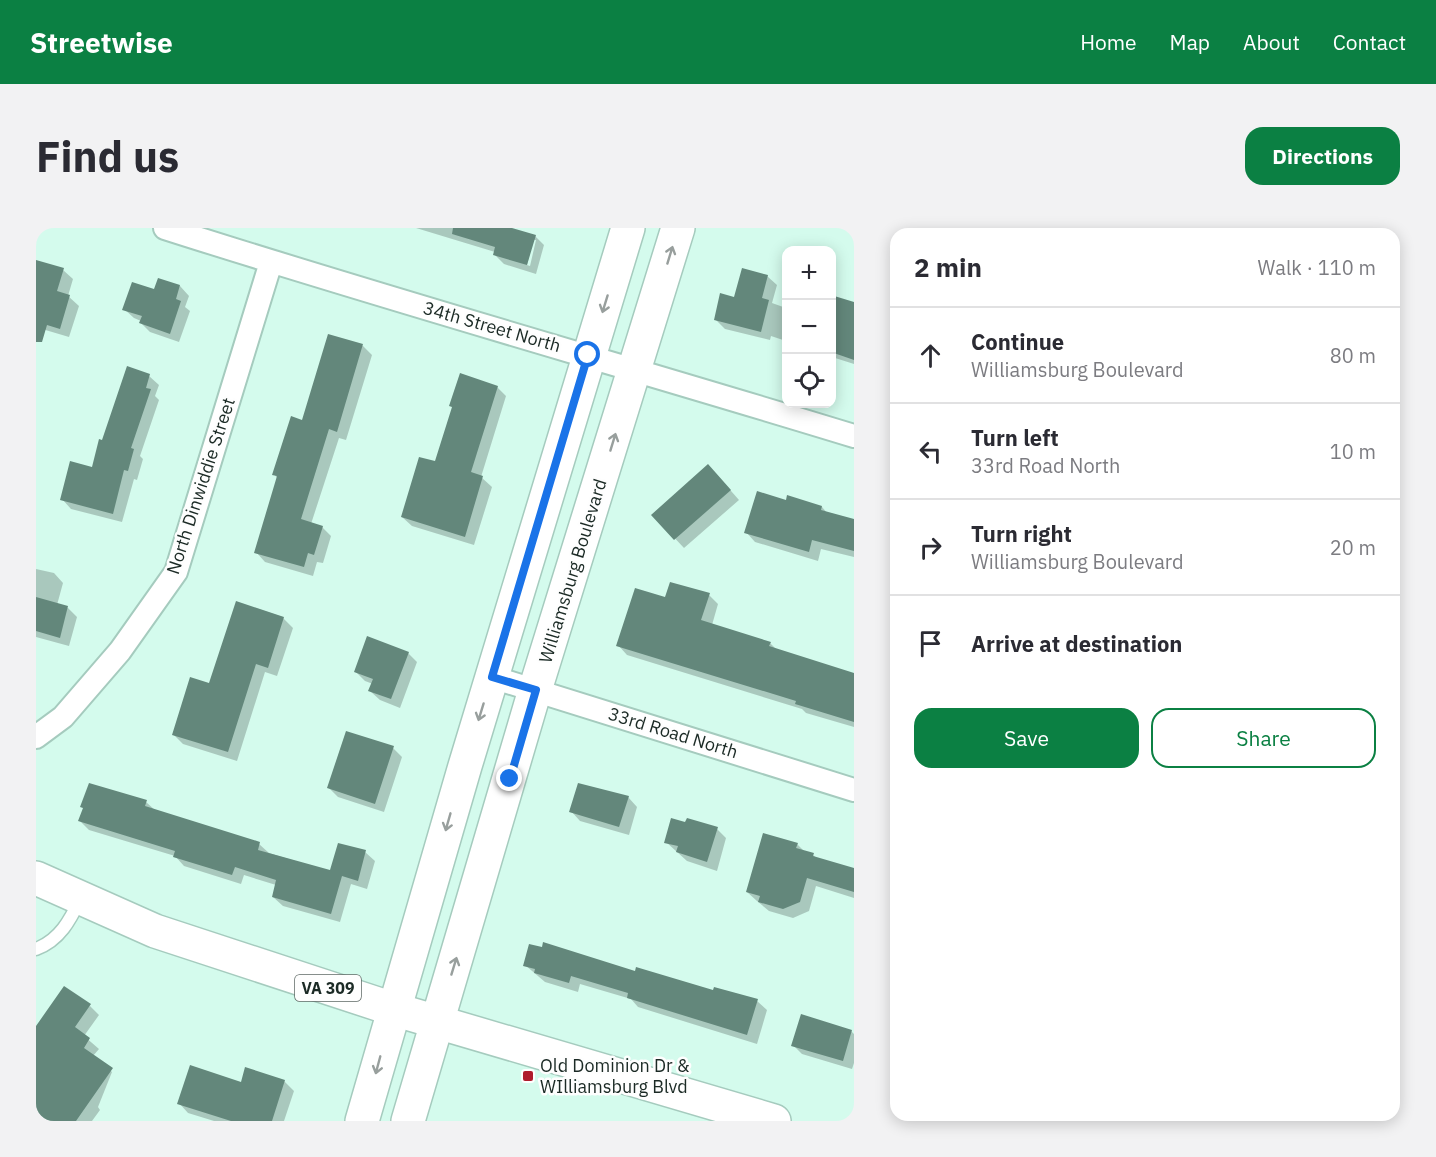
<!DOCTYPE html>
<meta charset="utf-8">
<style>
:root{--surface:#fff;--page:#f2f2f3;--text:#2b2b33;--muted:#7c7c81;--line:#e1e1e2;--accent:#0b8043}
body{margin:0;font-family:"IBM Plex Sans",sans-serif;background:var(--page);color:var(--text)}
.controls{position:absolute;right:18px;top:18px;display:grid;overflow:hidden;border-radius:12px;box-shadow:0 3px 15px #0003}
.controls button{width:54px;height:54px;display:grid;place-items:center;padding:0;border:0;border-bottom:2px solid var(--line);background:var(--surface);color:var(--text);font:30px sans-serif}
.stop{position:absolute;width:18px;height:18px;margin:-14px;border:4px solid #1a73e8;border-radius:50%;background:#fff}
.stop.end{background:#1a73e8;border-color:#fff;box-shadow:0 2px 6px #0008}
.list{margin:0;padding:0;list-style:none}
h2{display:flex;justify-content:space-between;align-items:center;height:78px;margin:0;padding:0 24px;font-size:26px}
h2 small{font-size:20px;font-weight:400;color:var(--muted)}
.list li{display:grid;grid-template-columns:39px 1fr auto;gap:18px;align-items:center;box-sizing:border-box;height:96px;padding:0 24px;border-top:2px solid var(--line)}
.list b{display:block;font-size:22px;white-space:nowrap}
.list p{margin:0;font-size:20px;white-space:nowrap;color:var(--muted)}
.list em{font-size:20px;font-style:normal;color:var(--muted)}
.actions{display:flex;gap:12px;padding:18px 24px}
.actions a{flex:1;padding:14px 0;border:2px solid var(--accent);border-radius:18px;text-align:center;font-size:21px;color:var(--accent)}
.actions .main{background:var(--accent);color:#fff}
.icon{flex:none;width:33px;height:33px;fill:none;stroke:currentColor;stroke-width:2;stroke-linecap:round;stroke-linejoin:round}
.map{position:relative;flex:none;width:818px;height:893px;overflow:hidden;border-radius:18px}
header{display:flex;align-items:center;gap:36px;box-sizing:border-box;height:84px;padding:0 30px;background:var(--accent);color:#fff}
header strong{font-size:28px}
nav{display:flex;gap:33px;margin-inline-start:auto;font-size:21px}
.intro{display:flex;align-items:center;justify-content:space-between;box-sizing:border-box;height:144px;padding:0 36px}
h1{margin:0;font-size:42px}
.button{padding:15px 27px;border-radius:18px;background:var(--accent);color:#fff;font-size:21px;font-weight:700}
main{display:flex;gap:36px;padding:0 36px}
aside{flex:1;background:var(--surface);border-radius:18px;box-shadow:0 3px 15px #0003}
.map>svg:first-child{display:block}
.shadow{fill:#0003;fill-rule:evenodd}
.building{fill:#63877b}
.lines{fill:none;stroke-linecap:round;stroke-linejoin:round}
.lane-casing{stroke:#a5cbbe;stroke-width:15}
.street-casing{stroke:#a5cbbe;stroke-width:26}
.secondary-casing{stroke:#a5cbbe;stroke-width:36}
.primary-casing{stroke:#a5cbbe;stroke-width:36}
.lane{stroke:#fff;stroke-width:12}
.street{stroke:#fff;stroke-width:22}
.secondary{stroke:#fff;stroke-width:33}
.primary{stroke:#fff;stroke-width:33}
.oneway{stroke:#989f9d}
.route{stroke:#1a73e8;stroke-width:8}
.poi-dot{fill:#af1c2c;stroke:#fefefe;stroke-width:2}
.labels{text-anchor:middle;stroke-width:5;stroke-linejoin:round;paint-order:stroke}
.shield{fill:#fefefe;stroke:#5f6a66;stroke-width:1.5}
.shield-label{font-size:16px;font-weight:bold;fill:#1b2a25}
.street-label{font-size:18px;fill:#1b2a25;stroke:#fefefe}
.poi-label{font-size:18px;fill:#1b2a25;stroke:#fefefe;text-anchor:start}
</style>
<header>
<strong>Streetwise</strong>
<nav><a>Home</a><a>Map</a><a>About</a><a>Contact</a></nav>
</header>
<div class="intro"><h1>Find us</h1><a class="button">Directions</a></div>
<main>
<div class="map">
<svg width="818" height="893" viewBox="0 0 818 893">
<rect width="100%" height="100%" fill="#d4fbed"/>
<!-- shadow -->
<path class="shadow" d="M 380,0 L 470,0 L 499,8 L 508,17 L 500,46 L 468,36 L 459,27 L 459,24 ZM 497,12 L 500,12 L 494,38 L 491,37 Z
M 0,33 L 27,42 L 37,51 L 32,68 L 43,78 L 33,109 L 6,101 L 0,94 Z
M 731,48 L 741,57 L 736,75 L 750,80 L 750,113 L 735,108 L 734,112 L 689,101 L 679,91 L 699,71 Z
M 144,58 L 153,68 L 149,79 L 154,83 L 143,114 L 114,104 L 105,95 L 105,93 L 98,90 L 88,81 L 119,63 Z
M 796,68 L 818,76 L 818,136 L 796,129 Z
M 293,107 L 327,118 L 336,127 L 310,212 L 303,210 L 275,296 L 286,299 L 295,308 L 287,335 L 281,334 L 277,348 L 229,334 L 220,324 L 242,251 L 238,246 L 267,194 Z
M 113,148 L 123,157 L 119,168 L 123,172 L 104,228 L 107,231 L 101,252 L 98,251 L 86,294 L 35,281 L 26,271 L 57,241 Z
M 461,159 L 470,168 L 445,249 L 456,259 L 438,317 L 376,298 L 366,289 L 400,235 Z
M 681,247 L 703,272 L 648,320 L 617,287 Z
M 751,274 L 786,279 L 792,286 L 818,292 L 818,329 L 785,321 L 782,333 L 719,314 L 710,304 Z
M 0,341 L 18,345 L 27,355 L 21,377 L 32,380 L 41,389 L 33,418 L 0,409 Z
M 673,367 L 682,376 L 676,397 L 734,415 L 741,422 L 818,446 L 818,499 L 770,485 L 766,481 L 591,427 L 582,417 Z
M 247,390 L 257,400 L 241,448 L 229,444 L 201,533 L 147,516 L 138,507 L 174,457 Z
M 372,425 L 381,434 L 364,480 L 344,472 L 334,463 L 337,456 L 329,453 L 320,444 Z
M 357,520 L 366,529 L 348,584 L 302,569 L 293,560 Z
M 592,569 L 601,579 L 593,607 L 544,593 L 535,583 Z
M 110,574 L 120,583 L 223,616 L 233,625 L 295,644 L 329,624 L 339,633 L 331,661 L 315,656 L 304,694 L 247,678 L 237,669 L 240,657 L 208,647 L 205,656 L 148,638 L 139,628 L 53,602 L 44,593 Z
M 681,601 L 690,610 L 681,643 L 651,633 L 630,614 Z
M 761,616 L 770,625 L 777,627 L 782,631 L 818,642 L 818,670 L 780,658 L 773,683 L 757,690 L 733,683 L 721,673 L 711,664 Z
M 489,737 L 600,745 L 721,773 L 731,782 L 721,816 L 602,779 L 595,771 L 544,756 L 542,764 L 509,754 Z
M 54,778 L 63,787 L 48,808 L 63,821 L 57,828 L 76,844 L 62,879 L 64,882 L 56,893 L 0,893 L 0,800 Z
M 815,803 L 818,806 L 818,835 L 816,841 L 766,826 L 757,817 Z
M 248,853 L 258,863 L 248,893 L 178,893 L 152,885 L 143,875 L 206,855 Z"/>
<!-- building -->
<path class="building" d="M 417,0 L 476,0 L 500,7 L 491,37 L 457,27 L 459,19 L 416,6 Z
M 0,32 L 28,40 L 21,63 L 34,67 L 24,101 L 11,97 L 6,114 L 0,114 Z
M 706,40 L 732,47 L 726,70 L 733,72 L 725,104 L 678,92 L 684,65 L 698,69 Z
M 122,50 L 144,57 L 140,71 L 145,73 L 134,106 L 103,95 L 106,88 L 86,82 L 96,54 L 118,61 Z
M 795,67 L 818,74 L 818,132 L 795,124 Z
M 292,106 L 327,116 L 301,204 L 293,201 L 265,291 L 287,298 L 278,327 L 272,325 L 268,339 L 218,325 L 241,248 L 236,247 L 255,188 L 266,192 Z
M 91,138 L 114,146 L 110,160 L 115,161 L 95,220 L 98,221 L 92,243 L 88,242 L 77,286 L 24,272 L 34,233 L 56,239 L 63,211 L 66,212 Z
M 424,145 L 462,158 L 435,244 L 447,248 L 429,309 L 365,289 L 383,229 L 399,233 L 416,179 L 413,178 Z
M 672,236 L 695,262 L 638,312 L 615,287 Z
M 721,263 L 750,272 L 751,267 L 786,278 L 785,282 L 818,291 L 818,323 L 776,312 L 773,324 L 708,305 Z
M 634,354 L 674,365 L 665,392 L 735,414 L 733,418 L 818,445 L 818,494 L 759,476 L 760,473 L 580,418 L 599,360 L 629,369 Z
M 0,369 L 32,378 L 24,410 L 0,403 Z
M 200,373 L 248,389 L 232,440 L 220,436 L 192,524 L 136,507 L 154,449 L 173,455 Z
M 331,408 L 373,424 L 355,471 L 332,463 L 337,451 L 318,444 Z
M 310,503 L 358,518 L 339,576 L 291,560 Z
M 53,555 L 111,572 L 109,578 L 224,614 L 222,622 L 294,642 L 302,615 L 330,622 L 322,653 L 306,648 L 295,686 L 236,669 L 240,652 L 199,639 L 196,647 L 137,629 L 139,623 L 42,593 L 47,580 L 44,579 Z
M 542,555 L 593,568 L 583,599 L 533,584 Z
M 635,590 L 649,594 L 651,590 L 682,599 L 671,634 L 640,624 L 642,618 L 628,615 Z
M 727,605 L 762,615 L 760,620 L 778,625 L 777,628 L 818,640 L 818,664 L 771,650 L 764,674 L 747,681 L 722,674 L 724,668 L 710,664 Z
M 507,714 L 599,743 L 600,739 L 677,762 L 678,759 L 722,771 L 711,807 L 591,770 L 592,765 L 535,748 L 533,755 L 498,745 L 499,741 L 487,738 L 493,716 L 506,719 Z
M 28,758 L 55,776 L 39,799 L 54,810 L 48,820 L 77,840 L 40,893 L 0,893 L 0,798 Z
M 765,786 L 816,802 L 807,833 L 755,818 Z
M 154,837 L 205,854 L 209,839 L 249,852 L 236,893 L 195,893 L 141,876 Z"/>
<g class="lines">
<defs>
<path id="lane" d="M 0,721 C 24,712 34,692 45,670"/>
<path id="street" d="M 129,0 C 357,73 589,138 818,208
M 456,449 L 818,562
M 0,509 L 27,489 L 84,423 L 140,344 L 235,34"/>
<path id="secondary" d="M 326,893 L 429,538 L 592,0
M 372,893 L 499,462 L 642,0"/>
<path id="primary" d="M 0,650 L 119,703 L 357,781 L 738,893"/>
</defs>
<!-- lane casing -->
<use href="#lane" class="lane-casing"/>
<!-- street casing -->
<use href="#street" class="street-casing"/>
<!-- secondary casing -->
<use href="#secondary" class="secondary-casing"/>
<!-- primary casing -->
<use href="#primary" class="primary-casing"/>
<!-- lane -->
<use href="#lane" class="lane"/>
<!-- street -->
<use href="#street" class="street"/>
<!-- secondary -->
<use href="#secondary" class="secondary"/>
<!-- primary -->
<use href="#primary" class="primary"/>
</g>
<!-- one-way arrows -->
<defs><path id="oneway-shaft" d="M-6 0H5M1.5-3L5.5 0L1.5 3" fill="none" stroke-width="1.6" stroke-linecap="round" stroke-linejoin="round" transform="scale(1.5)"/></defs>
<g class="oneway">
<use href="#oneway-shaft" transform="translate(634 27) rotate(-73)"/>
<use href="#oneway-shaft" transform="translate(569 76) rotate(107)"/>
<use href="#oneway-shaft" transform="translate(577 214) rotate(-73)"/>
<use href="#oneway-shaft" transform="translate(445 484) rotate(107)"/>
<use href="#oneway-shaft" transform="translate(412 594) rotate(106)"/>
<use href="#oneway-shaft" transform="translate(418 738) rotate(-73)"/>
<use href="#oneway-shaft" transform="translate(342 837) rotate(105)"/>
</g>
<g class="lines">
<!-- route -->
<path class="route" d="M 474,551 L 500,462 L 456,449 L 552,127"/>
</g>
<!-- markers -->
<rect class="poi-dot" x="486" y="842" width="12" height="12" rx="3"/>
<g class="labels">
<!-- shield labels -->
<rect class="shield" x="259" y="747" width="66" height="26" rx="4.5"/>
<g class="shield-label">
<text x="292" y="766">VA 309</text>
</g>
<!-- street labels -->
<g class="street-label">
<text transform="translate(456 99) rotate(16)" y="6">34th Street North</text>
<text transform="translate(165 258) rotate(-72)" y="6">North Dinwiddie Street</text>
<text transform="translate(537 343) rotate(-73)" y="6">Williamsburg Boulevard</text>
<text transform="translate(637 505) rotate(17)" y="6">33rd Road North</text>
</g>
<!-- poi labels -->
<g class="poi-label">
<text x="504" y="844">Old Dominion Dr &amp;<tspan x="504" dy="21">WIlliamsburg Blvd</tspan></text>
</g>
</g>
</svg>
<div class="controls">
<button>+</button>
<button>−</button>
<button><svg class="icon" aria-label="locate" viewBox="0 0 24 24"><circle cx="12" cy="12" r="6"/><path d="M12 2v4M12 18v4M2 12h4M18 12h4"/></svg></button>
</div>
<div class="stop" style="left:552px;top:127px"></div>
<div class="stop end" style="left:474px;top:551px"></div>
</div>
<aside>
<h2>2 min<small>Walk · 110 m</small></h2>
<ul class="list">
<li><svg class="icon" aria-label="ahead" viewBox="0 0 24 24"><path d="M12 20V5M6 11l6-6 6 6"/></svg><div><b>Continue</b><p>Williamsburg Boulevard</p></div><em>80 m</em></li>
<li><svg class="icon" aria-label="left" viewBox="0 0 24 24"><path d="M17 20v-9H6M10 6l-5 5 5 5"/></svg><div><b>Turn left</b><p>33rd Road North</p></div><em>10 m</em></li>
<li><svg class="icon" aria-label="right" viewBox="0 0 24 24"><path d="M7 20v-9h11M14 6l5 5-5 5"/></svg><div><b>Turn right</b><p>Williamsburg Boulevard</p></div><em>20 m</em></li>
<li><svg class="icon" aria-label="arrive" viewBox="0 0 24 24"><path d="M6 21V4h12l-3 4 3 4H6"/></svg><div><b>Arrive at destination</b></div></li>
</ul>
<div class="actions"><a class="main">Save</a><a>Share</a></div>
</aside>
</main>
